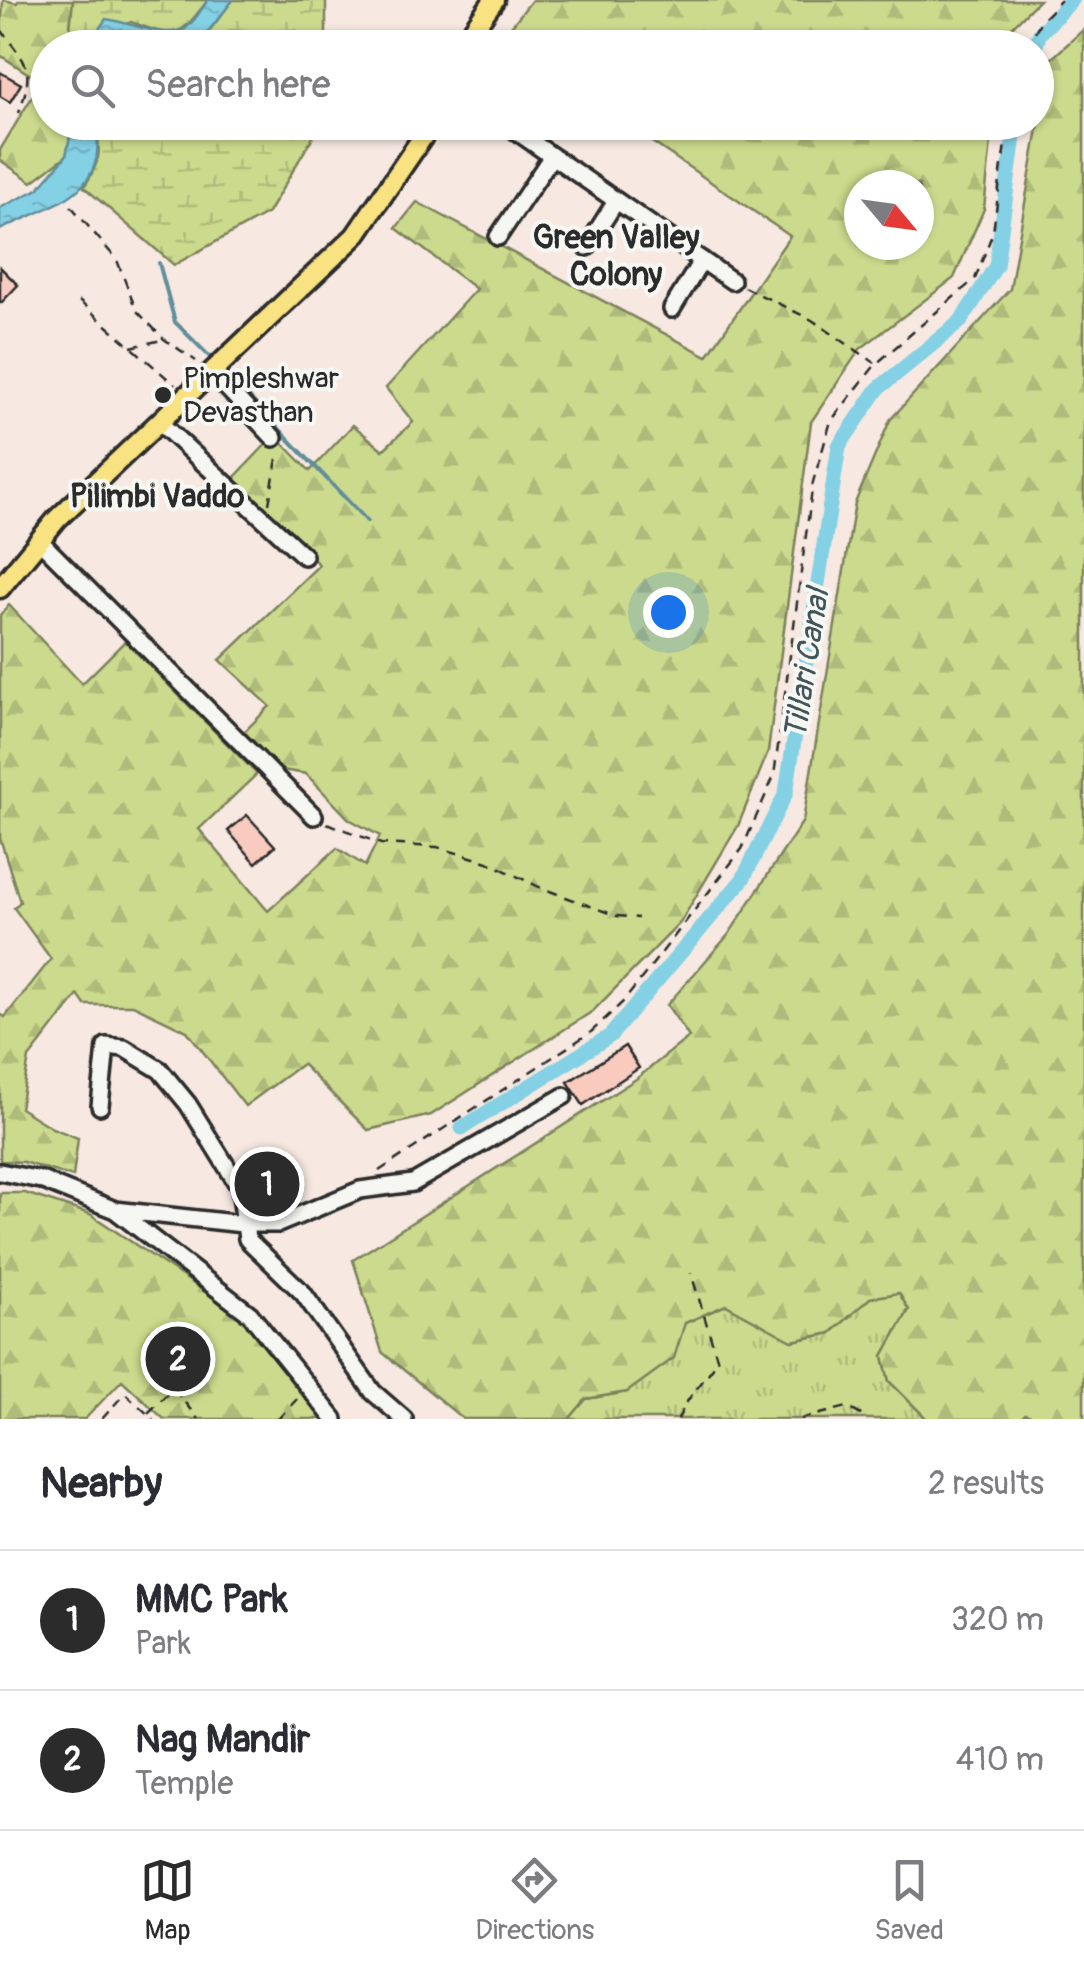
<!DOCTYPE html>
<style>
:root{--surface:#fff;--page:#f2f2f3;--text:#2b2b33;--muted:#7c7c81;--line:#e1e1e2;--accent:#2b2b2b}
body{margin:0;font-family:Pangolin,sans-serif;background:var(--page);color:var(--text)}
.compass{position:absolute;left:844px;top:170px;width:90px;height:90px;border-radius:50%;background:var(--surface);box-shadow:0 2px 8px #0004;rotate:119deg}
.you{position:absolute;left:668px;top:612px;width:35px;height:35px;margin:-25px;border:8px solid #fff;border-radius:50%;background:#1a73e8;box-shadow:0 0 0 15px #1a73e833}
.badge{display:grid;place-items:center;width:65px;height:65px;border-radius:50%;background:var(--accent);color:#fff;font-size:32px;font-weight:700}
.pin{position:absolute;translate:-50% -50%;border:5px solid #fff;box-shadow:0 2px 10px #0006}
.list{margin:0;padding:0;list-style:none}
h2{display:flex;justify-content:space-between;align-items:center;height:130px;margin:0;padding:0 40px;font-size:42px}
h2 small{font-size:32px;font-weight:400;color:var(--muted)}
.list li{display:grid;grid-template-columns:65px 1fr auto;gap:30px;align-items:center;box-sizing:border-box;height:140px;padding:0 40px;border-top:2px solid var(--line)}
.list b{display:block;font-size:38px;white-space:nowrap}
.list p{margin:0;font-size:32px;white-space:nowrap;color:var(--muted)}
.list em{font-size:32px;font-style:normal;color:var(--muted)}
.icon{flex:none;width:55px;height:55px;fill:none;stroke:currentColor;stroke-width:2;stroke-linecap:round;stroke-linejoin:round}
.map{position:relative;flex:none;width:1084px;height:1419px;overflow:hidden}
.search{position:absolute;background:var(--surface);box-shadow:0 2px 8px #0004;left:30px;right:30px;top:30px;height:110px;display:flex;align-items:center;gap:25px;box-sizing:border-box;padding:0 35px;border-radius:55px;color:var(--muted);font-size:38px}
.sheet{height:410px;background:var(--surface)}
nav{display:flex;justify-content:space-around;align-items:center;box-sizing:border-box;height:140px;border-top:2px solid var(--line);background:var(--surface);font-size:28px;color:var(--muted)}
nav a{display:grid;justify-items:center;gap:5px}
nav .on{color:var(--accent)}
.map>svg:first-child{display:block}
.grass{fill:url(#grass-tufts);stroke:#7c825c;stroke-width:2.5}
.forest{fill:url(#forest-firs);stroke:#7c825c;stroke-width:2.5;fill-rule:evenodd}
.wetland{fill:url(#wetland-marsh);stroke:#7c825c;stroke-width:2.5}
.park{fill:url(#park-dots);stroke:#7c825c;stroke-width:2.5}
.water{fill:url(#water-ripples);stroke:#608e9a;stroke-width:2.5}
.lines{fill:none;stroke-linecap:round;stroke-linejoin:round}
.stream{stroke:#608e9a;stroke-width:4}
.canal{stroke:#84d0e4;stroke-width:15}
.building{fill:#f9cabe;stroke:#2b2b2b;stroke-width:2.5}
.minor-casing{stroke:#2b2b2b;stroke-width:22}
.major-casing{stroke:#2b2b2b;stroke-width:25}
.path{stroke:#2b2b2b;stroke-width:2.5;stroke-dasharray:10 8;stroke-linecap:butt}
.minor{stroke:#f6f6f2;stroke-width:15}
.major{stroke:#f8e281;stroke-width:18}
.poi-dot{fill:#2b2b2b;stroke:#f6f6f2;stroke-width:4}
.labels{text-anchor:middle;stroke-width:8;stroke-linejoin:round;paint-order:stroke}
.poi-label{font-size:30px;fill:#2b2b2b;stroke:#f6f6f2;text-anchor:start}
.neighbourhood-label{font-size:32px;font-weight:bold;fill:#2b2b2b;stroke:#f6f6f2}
.water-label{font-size:32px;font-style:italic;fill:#415459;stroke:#f6f6f2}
</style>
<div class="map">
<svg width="1084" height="1419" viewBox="0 0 1084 1419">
<defs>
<pattern id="grass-tufts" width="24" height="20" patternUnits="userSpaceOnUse" patternTransform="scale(2.5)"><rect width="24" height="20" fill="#ccda8d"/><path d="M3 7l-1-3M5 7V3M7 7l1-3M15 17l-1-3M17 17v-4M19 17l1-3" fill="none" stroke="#afbb7a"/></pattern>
<pattern id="forest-firs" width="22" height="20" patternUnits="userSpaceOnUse" patternTransform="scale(2.5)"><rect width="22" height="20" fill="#ccda8d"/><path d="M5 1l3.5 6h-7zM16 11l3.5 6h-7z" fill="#afbb7a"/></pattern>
<pattern id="wetland-marsh" width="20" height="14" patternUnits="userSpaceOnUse" patternTransform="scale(2.5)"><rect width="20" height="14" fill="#ccda8d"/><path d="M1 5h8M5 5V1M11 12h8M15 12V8" fill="none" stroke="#afbb7a"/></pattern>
<pattern id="park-dots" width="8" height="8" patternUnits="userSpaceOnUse" patternTransform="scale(2.5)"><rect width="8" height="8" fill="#ccda8d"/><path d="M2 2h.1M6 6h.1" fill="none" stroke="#afbb7a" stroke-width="1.8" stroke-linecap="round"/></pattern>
<pattern id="water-ripples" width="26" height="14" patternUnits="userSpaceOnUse" patternTransform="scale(2.5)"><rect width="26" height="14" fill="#84d0e4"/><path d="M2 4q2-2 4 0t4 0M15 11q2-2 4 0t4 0" fill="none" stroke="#72b3c4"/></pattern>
</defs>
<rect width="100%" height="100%" fill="#f7e9e2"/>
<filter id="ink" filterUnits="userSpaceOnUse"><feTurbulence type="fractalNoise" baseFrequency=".01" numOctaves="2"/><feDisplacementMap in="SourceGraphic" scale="20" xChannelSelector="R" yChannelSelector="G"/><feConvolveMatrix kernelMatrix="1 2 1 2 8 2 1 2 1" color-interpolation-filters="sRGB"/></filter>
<g filter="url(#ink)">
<!-- grass -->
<path class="grass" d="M 900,1293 L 909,1309 L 883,1356 L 889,1381 L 927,1419 L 569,1419 L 586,1399 L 627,1392 L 685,1323 L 727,1304 L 793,1341 L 831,1333 L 870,1297 Z"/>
<!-- forest -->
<path class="forest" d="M 3,0 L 17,3 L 19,0 L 73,0 L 68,47 L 48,48 L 48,122 L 73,123 L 66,156 L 32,182 L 0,160 L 0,150 L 41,82 L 0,55 Z
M 532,0 L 1039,0 L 1003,36 L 1001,47 L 514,47 L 501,39 Z
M 1084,29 L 1084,1419 L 1041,1419 L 1025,1414 L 1021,1419 L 927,1419 L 889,1381 L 883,1356 L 909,1310 L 899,1293 L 870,1298 L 831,1333 L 792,1341 L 726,1305 L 685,1323 L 674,1358 L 627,1392 L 586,1399 L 569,1419 L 463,1419 L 382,1352 L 353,1260 L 636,1079 L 689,1037 L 667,1005 L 729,934 L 803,821 L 855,503 L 890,420 L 1010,289 L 1050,60 Z
M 624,123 L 993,123 L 984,209 L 954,278 L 860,349 L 811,422 L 768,752 L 738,826 L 680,923 L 593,1011 L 431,1115 L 368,1130 L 302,1064 L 245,1106 L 187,1031 L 133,1005 L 85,1005 L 78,995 L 29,1058 L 20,1108 L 52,1128 L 78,1138 L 73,1177 L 23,1162 L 0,1161 L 0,1014 L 5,1017 L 51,959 L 14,908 L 20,902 L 0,838 L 0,615 L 9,605 L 82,684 L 125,641 L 257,774 L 199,829 L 268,911 L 337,848 L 365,866 L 380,836 L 349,819 L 306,774 L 276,769 L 243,733 L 270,706 L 220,660 L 319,565 L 234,478 L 275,435 L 310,471 L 353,425 L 383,450 L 413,422 L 386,388 L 476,289 L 396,228 L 417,202 L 707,356 L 790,236 ZM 859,185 L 919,185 L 919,245 L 859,245 Z
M 0,1193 L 25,1193 L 90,1214 L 259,1328 L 323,1419 L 164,1419 L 122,1380 L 85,1419 L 0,1419 Z"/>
<!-- wetland -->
<path class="wetland" d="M 73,0 L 208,0 C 178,39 177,39 131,22 L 91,38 L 86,47 L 68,48 Z
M 233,0 L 326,0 L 326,47 L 196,48 Z
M 95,123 L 321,123 L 268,213 L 174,265 L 84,187 C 100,162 102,152 95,123 Z"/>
<!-- park -->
<path class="park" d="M 271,1158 L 291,1196 L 261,1212 L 243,1172 Z"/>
<!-- water -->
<path class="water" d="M 208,0 L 233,0 L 196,47 L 144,47 L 115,40 L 110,47 L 86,47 L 106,19 C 129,22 170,41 187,27 C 195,21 202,8 208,0 Z
M 73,123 L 95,123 C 111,195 53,203 0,230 L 0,208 L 38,189 L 66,156 Z"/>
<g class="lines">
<!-- stream -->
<path class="stream" d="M 159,263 L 175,322 L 215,362
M 222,369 L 367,521"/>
<!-- canal -->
<path class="canal" d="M 1035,48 L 1040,33 L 1072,0
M 462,1128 L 610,1036 L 743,879 L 786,793 L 839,446 L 878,389 L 961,321 L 996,266 L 1016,122"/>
</g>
<!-- building -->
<path class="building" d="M 0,72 L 21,84 L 10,102 L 0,96 Z
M 0,267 L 18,285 L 1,303 L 0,302 Z
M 247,815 L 275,846 L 256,863 L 228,831 Z
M 625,1046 L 639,1068 L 583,1105 L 568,1082 Z
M 177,1346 L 190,1357 L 178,1371 L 165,1360 Z"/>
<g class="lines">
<defs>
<path id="minor" d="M 503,122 L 732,281
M 498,237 L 552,156
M 587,247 L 616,201
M 672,309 L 702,260
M 212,372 L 274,438
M 159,422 L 304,556
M 40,541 L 314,816
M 100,1106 L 106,1046 L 124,1048 L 160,1070 L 188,1104 L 240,1188 L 247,1239 L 303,1293 L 373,1392 L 404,1419
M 0,1172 L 41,1180 L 115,1210 L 250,1314 L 334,1419
M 115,1210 L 243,1224 L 278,1224 L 360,1190 L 413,1183 L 564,1096"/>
<path id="major" d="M 465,48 L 472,31 L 494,0
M 0,588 L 57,519 L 355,236 L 433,122"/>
</defs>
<!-- minor casing -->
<use href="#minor" class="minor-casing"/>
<!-- major casing -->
<use href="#major" class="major-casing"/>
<!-- path -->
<path class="path" d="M 0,28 C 28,67 35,65 19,113
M 1027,48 L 1040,22 L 1061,0
M 31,84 L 48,90
M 71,206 L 117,260 L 136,310 L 164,339 L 196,361
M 744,287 L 812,320 L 875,363
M 79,301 L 175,385
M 131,347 L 162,340
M 269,504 L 278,453
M 327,823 L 381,844 L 437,847 L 488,862 L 539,887 L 617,916 L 638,918
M 379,1171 L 591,1032 L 624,1001 L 742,849 L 774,776 L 813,482 L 831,421 L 876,364 L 975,279 L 993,232 L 1008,122
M 157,1361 L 175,1378 L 173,1388 L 198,1419
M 148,1413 L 173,1388
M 102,1419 L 125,1393 L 153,1419
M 278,1419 L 297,1399
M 678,1419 L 688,1400 L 718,1361 L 691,1273
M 801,1419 L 847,1407 L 868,1419"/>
<!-- minor -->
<use href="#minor" class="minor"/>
<!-- major -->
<use href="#major" class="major"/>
</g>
</g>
<!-- markers -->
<circle class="poi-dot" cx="163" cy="395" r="10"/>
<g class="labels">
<!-- poi labels -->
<g class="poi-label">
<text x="183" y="388">Pimpleshwar<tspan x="183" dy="34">Devasthan</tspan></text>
</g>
<!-- neighbourhood labels -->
<g class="neighbourhood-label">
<text x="616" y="248">Green Valley<tspan x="616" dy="37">Colony</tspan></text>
<text x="157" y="507">Pilimbi Vaddo</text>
</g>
<!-- water labels -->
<g class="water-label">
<text transform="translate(806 664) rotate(-81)" y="11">Tillari Canal</text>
</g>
</g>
</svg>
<svg class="compass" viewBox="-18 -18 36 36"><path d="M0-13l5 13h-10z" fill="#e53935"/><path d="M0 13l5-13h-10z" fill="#7c7c81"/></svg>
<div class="you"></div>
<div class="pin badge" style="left:267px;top:1184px">1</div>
<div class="pin badge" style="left:178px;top:1359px">2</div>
<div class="search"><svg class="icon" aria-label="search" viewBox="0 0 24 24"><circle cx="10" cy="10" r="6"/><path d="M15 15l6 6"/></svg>Search here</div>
</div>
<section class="sheet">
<h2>Nearby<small>2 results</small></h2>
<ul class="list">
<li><span class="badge">1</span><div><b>MMC Park</b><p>Park</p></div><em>320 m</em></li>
<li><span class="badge">2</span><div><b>Nag Mandir</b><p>Temple</p></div><em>410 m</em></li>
</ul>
</section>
<nav>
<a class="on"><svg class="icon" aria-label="map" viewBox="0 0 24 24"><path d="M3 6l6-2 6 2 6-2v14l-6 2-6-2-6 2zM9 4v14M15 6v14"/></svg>Map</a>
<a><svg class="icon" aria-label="directions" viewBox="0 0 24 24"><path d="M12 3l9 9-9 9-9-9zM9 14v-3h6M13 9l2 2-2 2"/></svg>Directions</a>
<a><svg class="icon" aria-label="saved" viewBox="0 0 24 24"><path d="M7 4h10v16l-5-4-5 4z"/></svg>Saved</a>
</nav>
